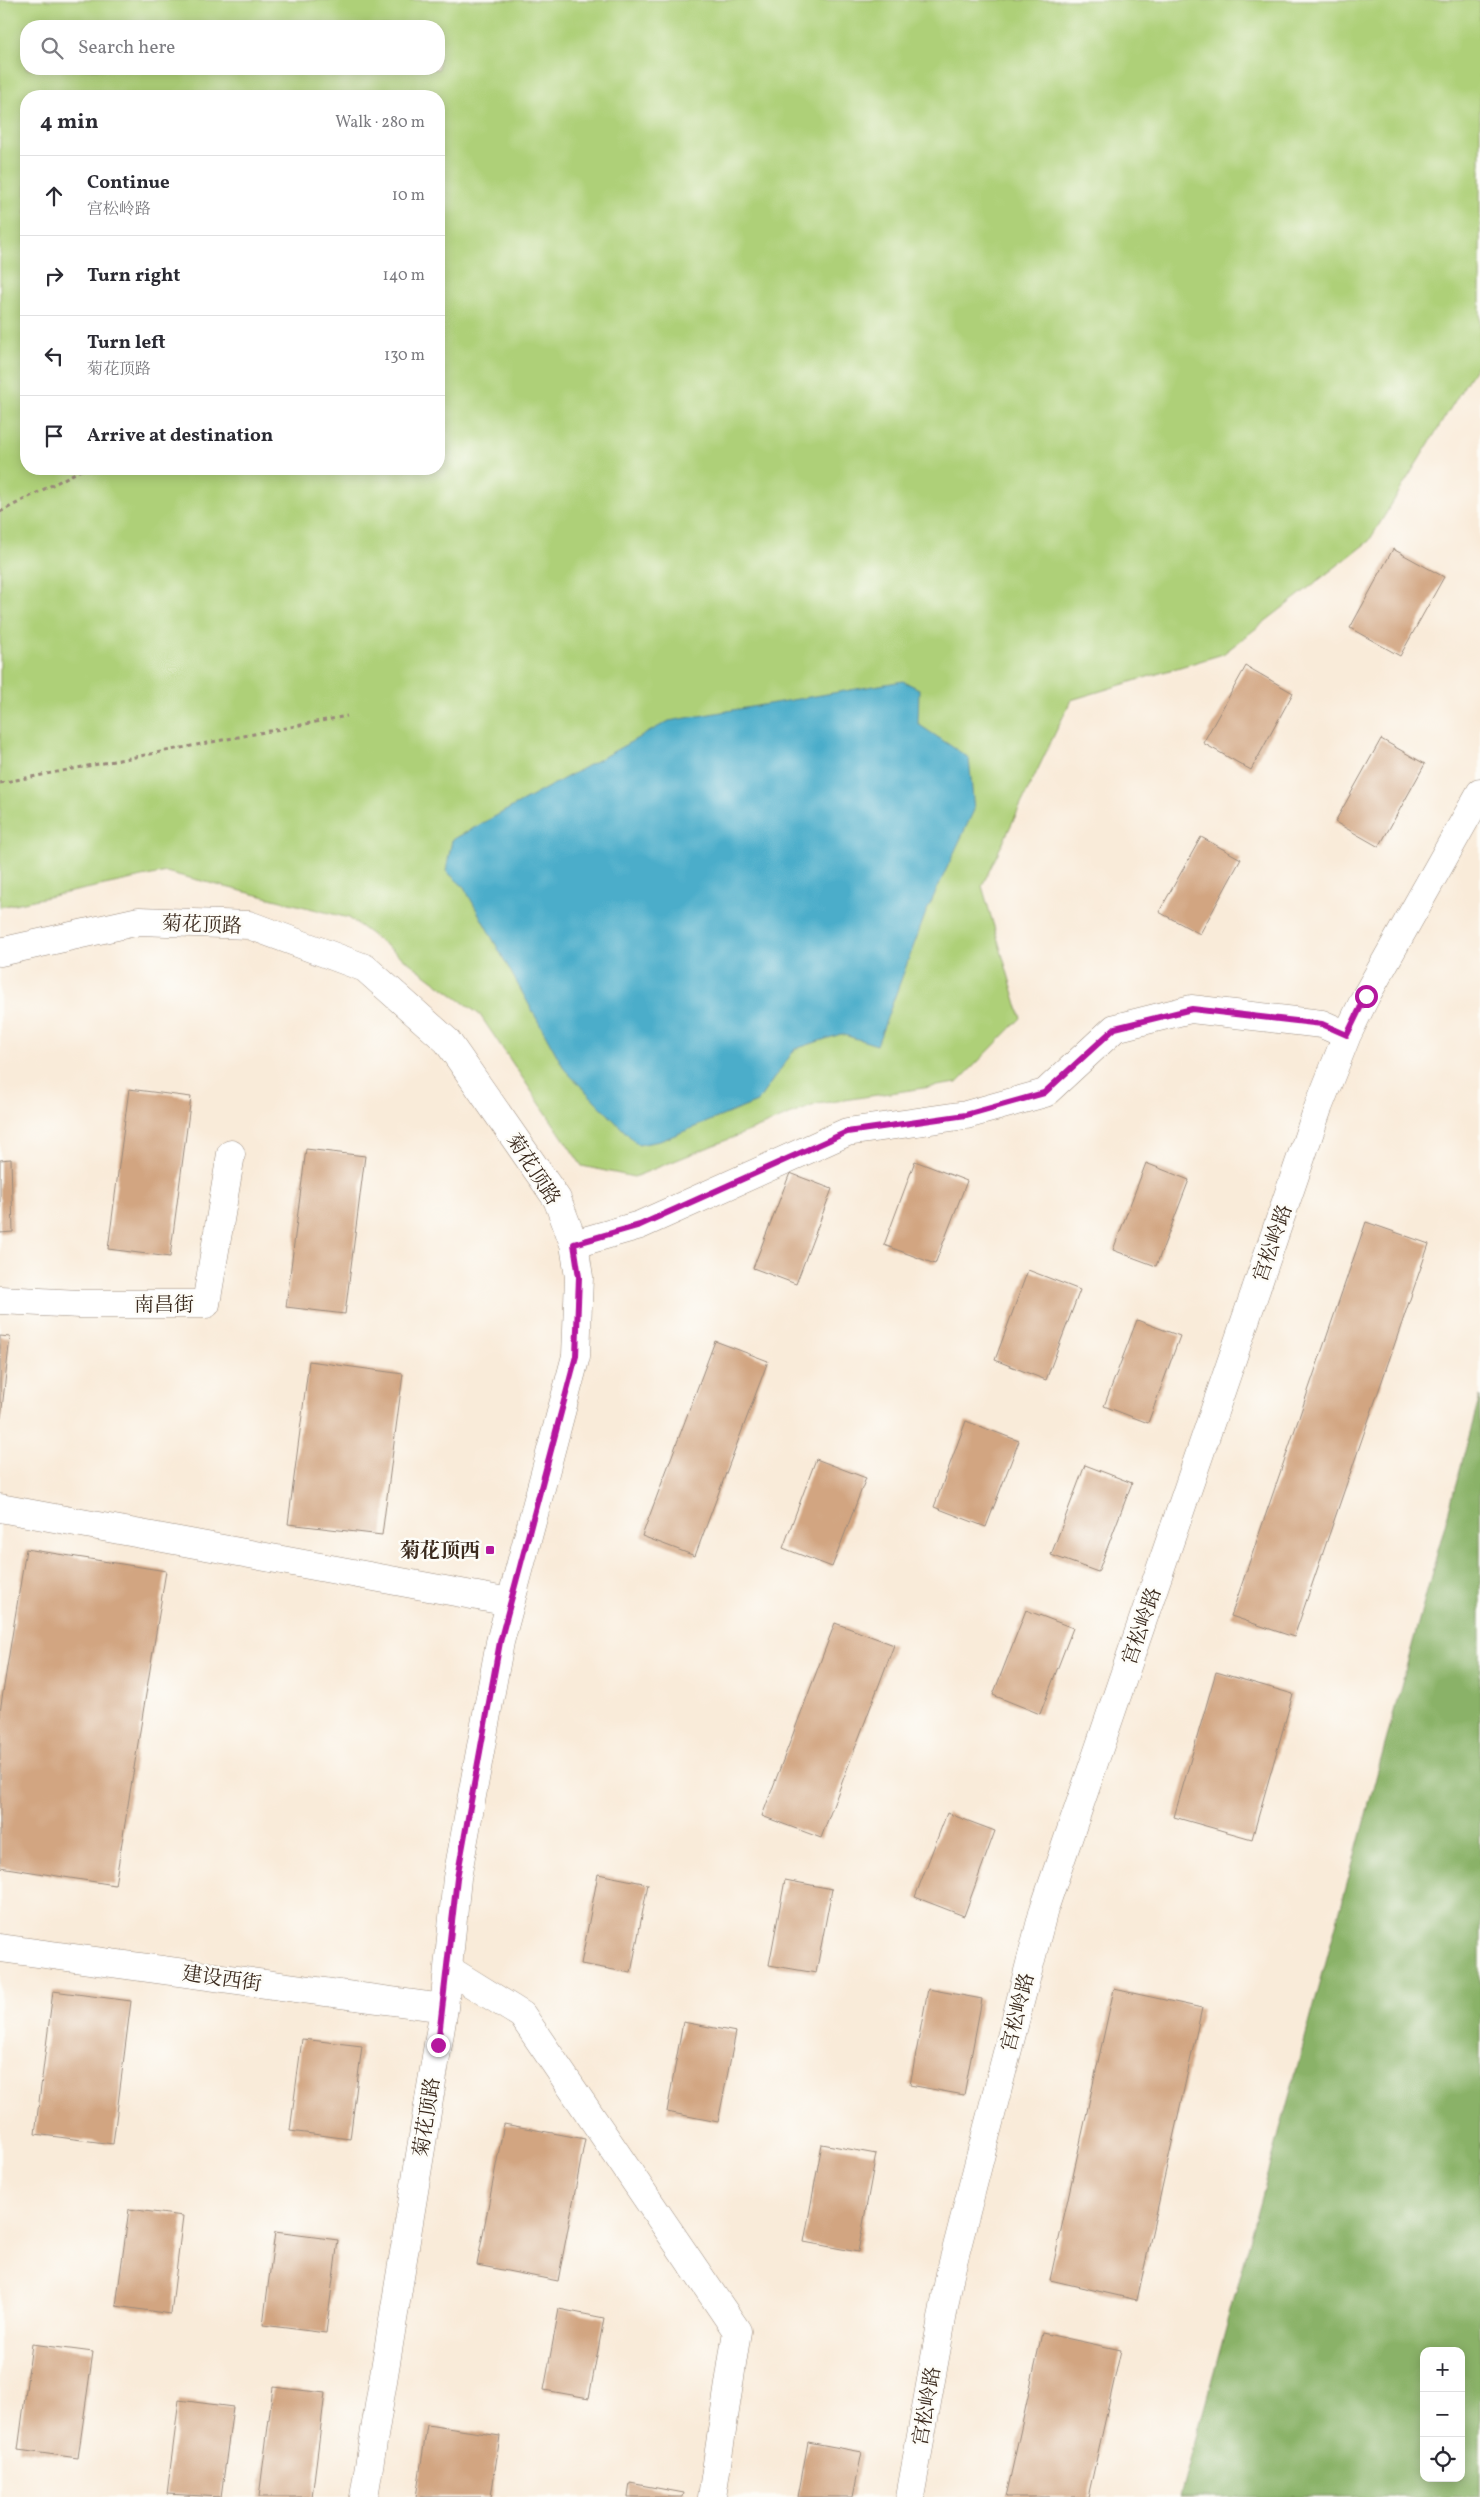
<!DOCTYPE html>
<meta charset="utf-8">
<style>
:root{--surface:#fff;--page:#f7f7f7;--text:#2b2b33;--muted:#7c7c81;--line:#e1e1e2}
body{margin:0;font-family:Vollkorn,"Noto Serif SC",serif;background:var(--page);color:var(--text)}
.controls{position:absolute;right:15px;bottom:15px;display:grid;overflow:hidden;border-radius:10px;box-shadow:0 2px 12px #0003}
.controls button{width:45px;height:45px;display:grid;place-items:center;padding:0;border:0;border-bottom:1px solid var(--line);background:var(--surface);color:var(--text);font:25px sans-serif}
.stop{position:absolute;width:15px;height:15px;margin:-11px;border:4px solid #b5179e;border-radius:50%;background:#fff}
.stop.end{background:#b5179e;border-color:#fff;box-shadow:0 1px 5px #0008}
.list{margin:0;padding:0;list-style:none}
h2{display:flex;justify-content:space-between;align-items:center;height:65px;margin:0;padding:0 20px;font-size:21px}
h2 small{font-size:16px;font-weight:400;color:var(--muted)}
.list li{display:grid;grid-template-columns:32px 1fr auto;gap:15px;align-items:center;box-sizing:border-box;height:80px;padding:0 20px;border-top:1px solid var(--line)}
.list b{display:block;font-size:19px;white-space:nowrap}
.list p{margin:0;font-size:16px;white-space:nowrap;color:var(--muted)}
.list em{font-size:16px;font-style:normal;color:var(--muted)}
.icon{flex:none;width:28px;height:28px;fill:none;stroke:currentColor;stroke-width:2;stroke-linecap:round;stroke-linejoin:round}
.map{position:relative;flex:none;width:1480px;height:2497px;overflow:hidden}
.search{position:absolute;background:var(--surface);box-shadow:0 2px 12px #0003;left:20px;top:20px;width:425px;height:55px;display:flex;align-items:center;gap:12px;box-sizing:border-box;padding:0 18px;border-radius:20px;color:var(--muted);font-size:19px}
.panel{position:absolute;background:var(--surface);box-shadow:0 2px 12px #0003;left:20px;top:90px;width:425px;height:385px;border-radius:20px}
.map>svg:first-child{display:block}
.green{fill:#aed078;stroke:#747d4b;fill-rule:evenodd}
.forest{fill:#8ab268;stroke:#626e43;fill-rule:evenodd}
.water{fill:#4badca;stroke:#436c74}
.building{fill:#d2a581}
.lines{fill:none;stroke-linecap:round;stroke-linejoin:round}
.minor-casing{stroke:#9a8a7c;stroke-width:29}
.path{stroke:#9a8a7c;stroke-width:3;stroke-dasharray:4 4;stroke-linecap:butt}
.minor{stroke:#fff;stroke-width:28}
.route{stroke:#b5179e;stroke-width:6}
.poi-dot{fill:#b5179e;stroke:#fdfcf7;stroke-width:2}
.labels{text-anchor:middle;stroke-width:5;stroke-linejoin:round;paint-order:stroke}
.street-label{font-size:20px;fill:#3b2a1e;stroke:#fdfcf7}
.poi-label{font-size:20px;font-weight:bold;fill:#3b2a1e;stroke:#fdfcf7;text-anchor:end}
</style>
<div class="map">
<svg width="1480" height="2497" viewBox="0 0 1480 2497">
<rect width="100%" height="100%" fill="#fdfcf7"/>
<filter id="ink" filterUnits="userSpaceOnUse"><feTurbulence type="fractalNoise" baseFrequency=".02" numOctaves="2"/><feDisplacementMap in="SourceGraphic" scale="10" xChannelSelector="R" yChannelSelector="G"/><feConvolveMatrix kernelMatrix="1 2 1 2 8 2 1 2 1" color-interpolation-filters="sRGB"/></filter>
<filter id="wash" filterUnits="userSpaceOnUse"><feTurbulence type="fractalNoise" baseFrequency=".0096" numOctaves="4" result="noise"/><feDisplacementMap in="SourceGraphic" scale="20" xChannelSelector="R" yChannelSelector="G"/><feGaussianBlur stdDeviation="1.12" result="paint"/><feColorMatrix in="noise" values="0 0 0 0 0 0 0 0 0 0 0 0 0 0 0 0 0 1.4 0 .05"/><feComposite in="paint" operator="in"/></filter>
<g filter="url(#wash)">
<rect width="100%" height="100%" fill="#f9ebd9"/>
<!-- green -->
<path class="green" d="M 0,0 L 1480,0 L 1480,360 L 1369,541 L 1223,654 L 1071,700 L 982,886 L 1021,1018 L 957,1083 L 817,1104 L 634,1177 L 582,1166 L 480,1015 L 349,918 L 166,872 L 0,907 ZM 26,26 L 439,26 L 439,69 L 26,69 ZM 26,96 L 439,96 L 439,469 L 26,469 Z"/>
<!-- forest -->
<path class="forest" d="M 1480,1396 L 1480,2497 L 1180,2497 ZM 1424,2351 L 1461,2351 L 1461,2478 L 1424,2478 Z"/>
<!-- water -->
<path class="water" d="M 903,681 L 919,689 L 918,724 L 969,758 L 974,810 L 925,915 L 877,1045 L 841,1034 L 795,1049 L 757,1102 L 660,1141 L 638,1145 L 565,1070 L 464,887 L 446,871 L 452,840 L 669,721 Z"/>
<g id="blocks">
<!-- building -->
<path class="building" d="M 1393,549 L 1444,577 L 1400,656 L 1350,628 Z
M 1246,666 L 1293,693 L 1251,770 L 1203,743 Z
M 1381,739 L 1425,764 L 1379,847 L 1335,822 Z
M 1201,837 L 1241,859 L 1200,934 L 1159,912 Z
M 129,1089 L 191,1097 L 170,1257 L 108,1249 Z
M 306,1149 L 365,1156 L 345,1314 L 286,1307 Z
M 11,1159 L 13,1232 L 0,1233 L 0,1160 Z
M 915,1161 L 967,1181 L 935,1264 L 884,1245 Z
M 1146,1163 L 1189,1180 L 1156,1266 L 1113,1250 Z
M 790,1173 L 832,1189 L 796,1284 L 753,1268 Z
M 1366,1222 L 1429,1244 L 1294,1637 L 1231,1616 Z
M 1028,1270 L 1080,1290 L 1046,1380 L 995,1360 Z
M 1137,1320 L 1180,1336 L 1148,1423 L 1104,1406 Z
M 0,1336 L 10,1337 L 1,1418 L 0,1418 Z
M 715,1341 L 768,1361 L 695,1556 L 642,1536 Z
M 309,1361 L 403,1374 L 382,1535 L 288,1524 Z
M 966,1421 L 1019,1441 L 986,1527 L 934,1507 Z
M 816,1459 L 866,1478 L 832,1567 L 783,1548 Z
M 1085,1465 L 1132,1483 L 1098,1572 L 1051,1555 Z
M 26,1549 L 166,1571 L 115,1885 L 0,1867 L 0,1711 Z
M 1026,1610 L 1073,1628 L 1040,1714 L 993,1695 Z
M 835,1623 L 894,1645 L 821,1838 L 762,1816 Z
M 1216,1672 L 1293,1694 L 1252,1839 L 1174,1817 Z
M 947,1813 L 995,1831 L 964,1916 L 915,1897 Z
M 598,1874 L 648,1884 L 631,1973 L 581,1964 Z
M 785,1880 L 832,1889 L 816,1973 L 769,1965 Z
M 928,1989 L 982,1999 L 964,2095 L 910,2085 Z
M 1114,1989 L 1202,2008 L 1137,2300 L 1050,2280 Z
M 53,1991 L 131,2001 L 113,2144 L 35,2134 Z
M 683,2022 L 736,2032 L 718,2122 L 667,2112 Z
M 302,2039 L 362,2046 L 350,2139 L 290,2131 Z
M 504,2124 L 585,2139 L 558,2281 L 477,2265 Z
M 822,2144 L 876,2154 L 858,2252 L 804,2242 Z
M 129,2209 L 183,2216 L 171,2314 L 116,2306 Z
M 275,2232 L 338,2240 L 326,2333 L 263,2325 Z
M 559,2309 L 604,2318 L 589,2398 L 544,2390 Z
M 1042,2333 L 1121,2350 L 1088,2497 L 1006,2497 Z
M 32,2344 L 93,2352 L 78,2458 L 18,2450 Z
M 273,2387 L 325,2393 L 312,2497 L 259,2497 Z
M 179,2400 L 233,2407 L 221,2497 L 167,2494 Z
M 427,2425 L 500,2436 L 491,2497 L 416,2497 Z
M 808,2442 L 862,2452 L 853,2497 L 798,2497 Z
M 630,2483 L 684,2493 L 683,2497 L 628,2497 Z"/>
</g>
</g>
<g filter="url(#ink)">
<use href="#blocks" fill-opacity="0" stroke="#9a8a7c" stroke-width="1"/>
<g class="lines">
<defs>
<path id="minor" d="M 0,952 L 139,921 L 249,925 L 365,968 L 447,1041 L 557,1199 L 574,1244 L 579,1277 L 576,1356 L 500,1642 L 457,1878 L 444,2008 L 364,2497
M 574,1244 L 640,1225 L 847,1132 L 966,1115 L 1045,1093 L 1115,1028 L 1191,1009 L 1322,1024 L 1347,1035
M 0,1300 L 80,1304 L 206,1304 L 231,1154
M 0,1508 L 510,1602
M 0,1948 L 444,2008
M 448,1969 L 522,2015 L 737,2331 L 712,2497
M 910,2497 L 950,2274 L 1044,1909 L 1318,1108 L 1347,1035 L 1366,996 L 1480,793"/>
</defs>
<!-- minor casing -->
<use href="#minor" class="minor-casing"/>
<!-- path -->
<path class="path" d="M 0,512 L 83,469
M 0,783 L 347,716"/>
<!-- minor -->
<use href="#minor" class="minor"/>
</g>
</g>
<g class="lines" filter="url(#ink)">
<!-- route -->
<path class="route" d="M 438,2045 L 457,1878 L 500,1642 L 576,1356 L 579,1277 L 574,1244 L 640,1225 L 847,1132 L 966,1115 L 1044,1093 L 1115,1028 L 1192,1009 L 1322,1024 L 1347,1035 L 1366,996"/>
</g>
<!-- markers -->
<rect class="poi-dot" x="485" y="1545" width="10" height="10" rx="2.5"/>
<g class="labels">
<!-- street labels -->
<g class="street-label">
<text transform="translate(202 924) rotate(2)" y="7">菊花顶路</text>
<text transform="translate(534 1169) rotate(57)" y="7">菊花顶路</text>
<text transform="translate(1272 1243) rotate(-71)" y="7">宫松岭路</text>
<text x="164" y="1311">南昌街</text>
<text transform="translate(1141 1626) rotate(-71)" y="7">宫松岭路</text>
<text transform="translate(222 1978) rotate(8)" y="7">建设西街</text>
<text transform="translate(1017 2012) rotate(-76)" y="7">宫松岭路</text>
<text transform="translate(426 2117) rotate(-81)" y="7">菊花顶路</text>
<text transform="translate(926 2406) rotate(-80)" y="7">宫松岭路</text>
</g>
<!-- poi labels -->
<g class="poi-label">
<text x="480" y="1557">菊花顶西</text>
</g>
</g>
</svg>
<div class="controls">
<button>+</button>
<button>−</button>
<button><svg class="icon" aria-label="locate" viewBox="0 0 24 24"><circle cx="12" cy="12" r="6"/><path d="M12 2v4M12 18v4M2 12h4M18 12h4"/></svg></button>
</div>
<div class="stop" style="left:1366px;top:996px"></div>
<div class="stop end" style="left:438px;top:2045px"></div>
<div class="search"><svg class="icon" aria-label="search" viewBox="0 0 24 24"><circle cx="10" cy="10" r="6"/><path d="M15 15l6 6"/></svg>Search here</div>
<section class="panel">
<h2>4 min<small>Walk · 280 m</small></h2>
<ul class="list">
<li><svg class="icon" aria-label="ahead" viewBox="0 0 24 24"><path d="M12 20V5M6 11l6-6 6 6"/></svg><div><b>Continue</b><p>宫松岭路</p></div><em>10 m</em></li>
<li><svg class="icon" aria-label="right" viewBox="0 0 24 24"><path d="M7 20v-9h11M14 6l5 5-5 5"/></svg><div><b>Turn right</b></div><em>140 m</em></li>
<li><svg class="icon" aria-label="left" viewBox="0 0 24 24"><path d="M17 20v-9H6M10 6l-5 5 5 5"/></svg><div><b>Turn left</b><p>菊花顶路</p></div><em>130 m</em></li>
<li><svg class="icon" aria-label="arrive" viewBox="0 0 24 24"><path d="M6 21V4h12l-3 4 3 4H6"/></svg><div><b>Arrive at destination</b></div></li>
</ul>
</section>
</div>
